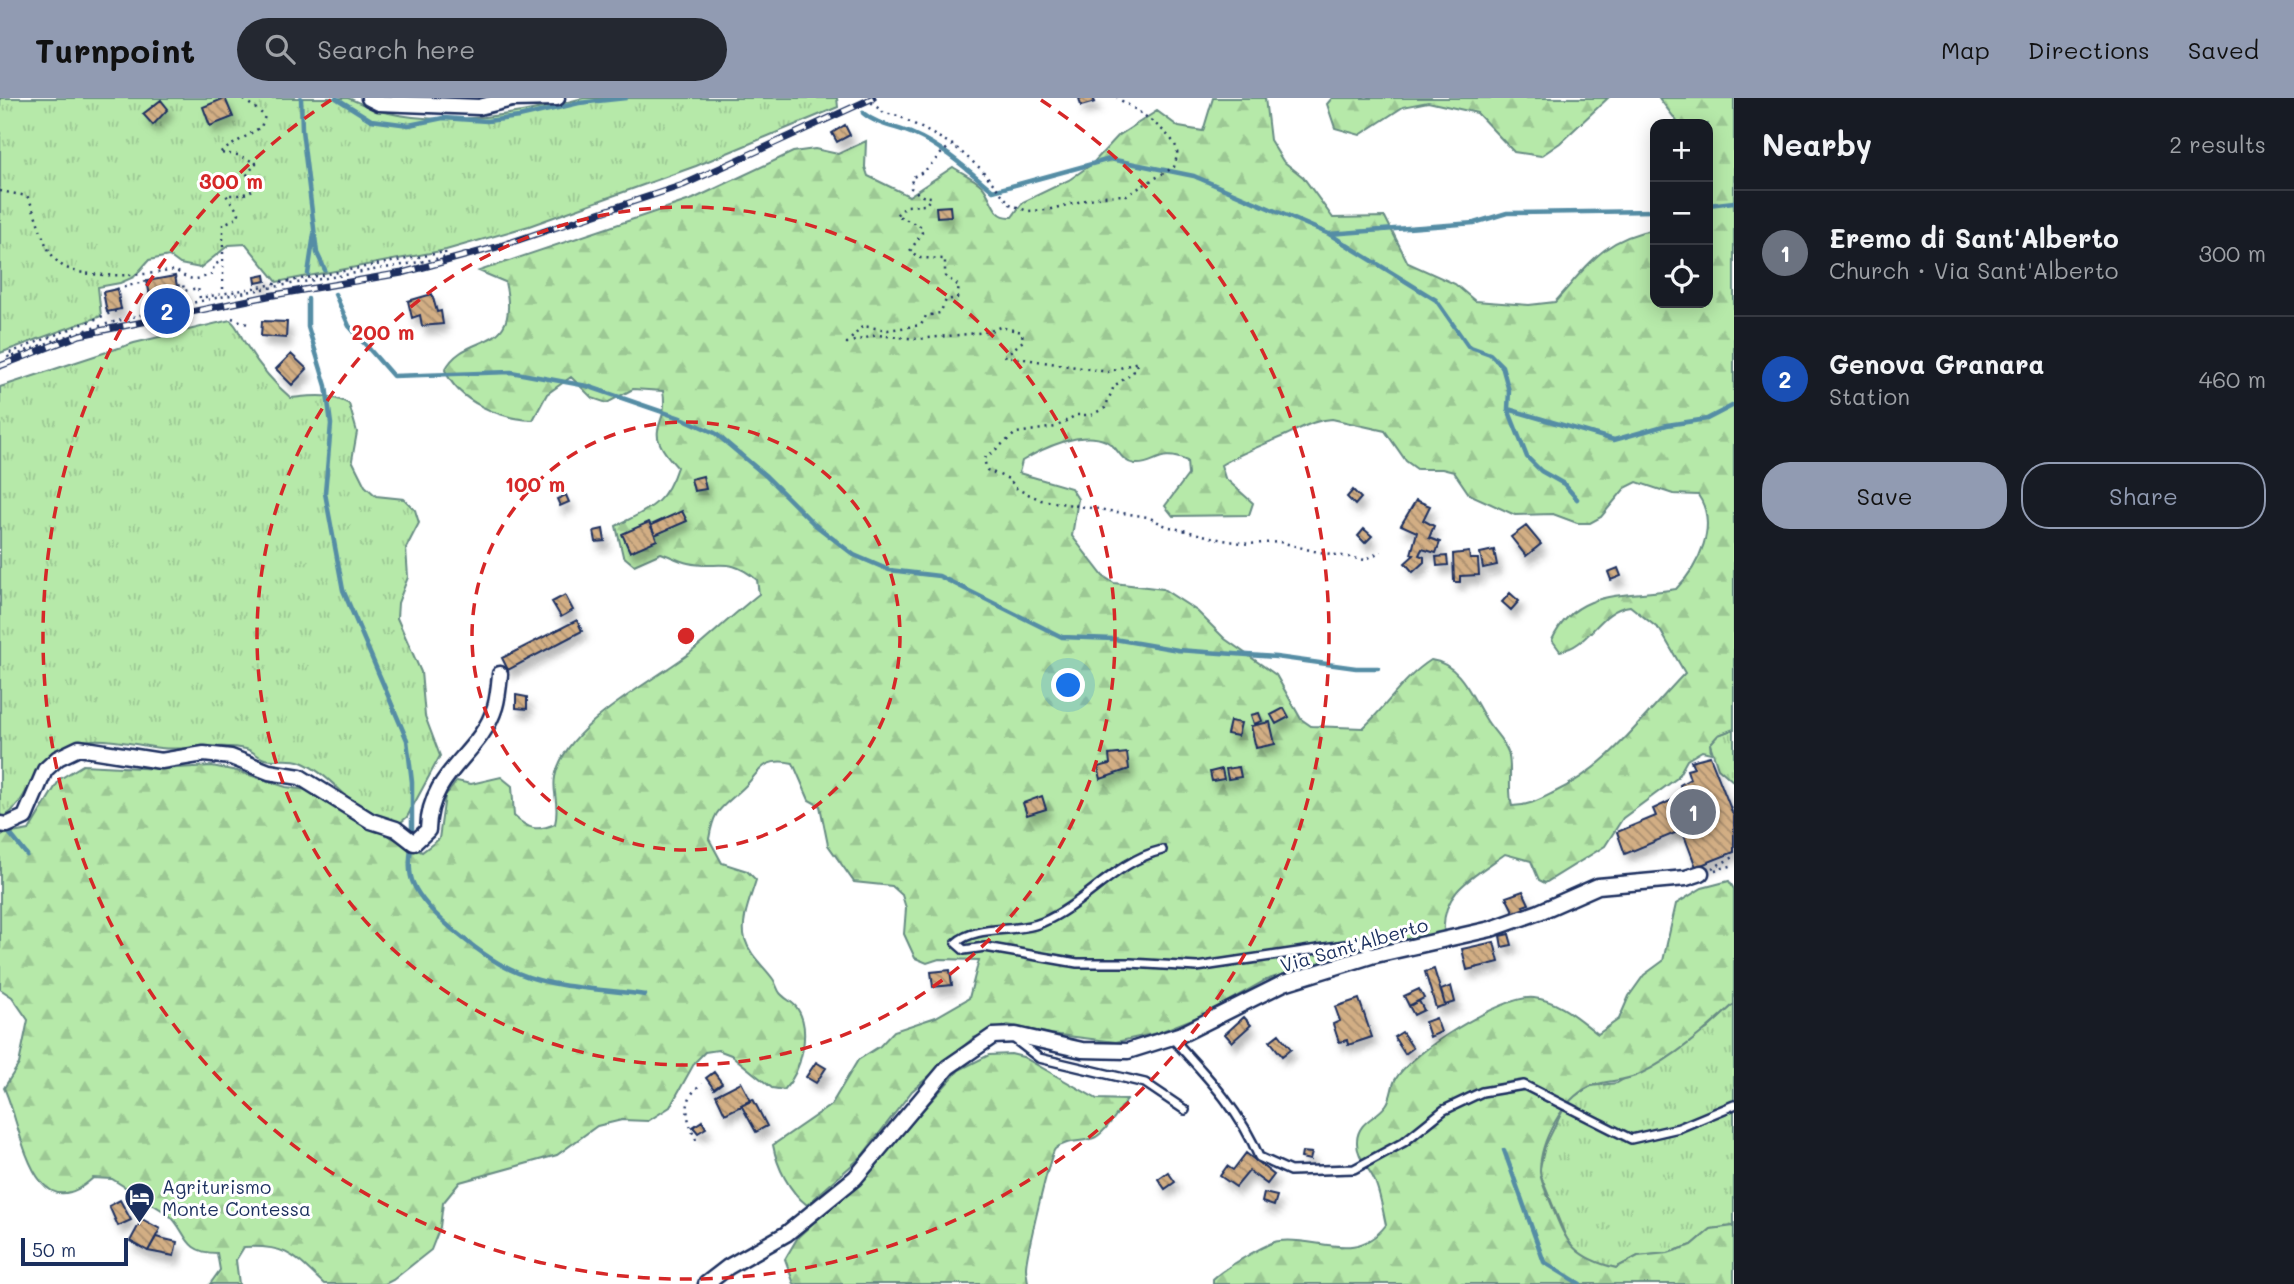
<!DOCTYPE html>
<meta charset="utf-8">
<style>
:root{--surface:#171b24;--page:#242831;--text:#f1f3f6;--muted:#9ea1a6;--line:#363941;--accent:#919bb2}
body{margin:0;font-family:Mali,sans-serif;background:var(--page);color:var(--text)}
.controls{position:absolute;right:21px;top:21px;display:grid;overflow:hidden;border-radius:14px;box-shadow:0 4px 18px #0003}
.controls button{width:63px;height:63px;display:grid;place-items:center;padding:0;border:0;border-bottom:2px solid var(--line);background:var(--surface);color:var(--text);font:35px sans-serif}
.scale{position:absolute;left:21px;bottom:18px;width:107px;box-sizing:border-box;padding-left:7px;border:4px solid #1b2f5e;border-top:0;font-size:19px;line-height:24px;white-space:nowrap;color:#1b2f5e;-webkit-text-stroke:5px #fff;paint-order:stroke}
.you{position:absolute;left:1069px;top:588px;width:24px;height:24px;margin:-18px;border:5px solid #fff;border-radius:50%;background:#1a73e8;box-shadow:0 0 0 10px #1a73e833}
.badge{display:grid;place-items:center;width:46px;height:46px;border-radius:50%;background:var(--accent);color:#fff;font-size:23px;font-weight:700}
.pin{position:absolute;translate:-50% -50%;border:4px solid #fff;box-shadow:0 2px 7px #0006}
.list{margin:0;padding:0;list-style:none}
h2{display:flex;justify-content:space-between;align-items:center;height:91px;margin:0;padding:0 28px;font-size:30px}
h2 small{font-size:23px;font-weight:400;color:var(--muted)}
.list li{display:grid;grid-template-columns:46px 1fr auto;gap:21px;align-items:center;box-sizing:border-box;height:126px;padding:0 28px;border-top:2px solid var(--line)}
.list b{display:block;font-size:26px;white-space:nowrap}
.list p{margin:0;font-size:23px;white-space:nowrap;color:var(--muted)}
.list em{font-size:23px;font-style:normal;color:var(--muted)}
.actions{display:flex;gap:14px;padding:21px 28px}
.actions a{flex:1;padding:16px 0;border:2px solid var(--accent);border-radius:28px;text-align:center;font-size:24px;color:var(--accent)}
.actions .main{background:var(--accent);color:#111}
.icon{flex:none;width:38px;height:38px;fill:none;stroke:currentColor;stroke-width:2;stroke-linecap:round;stroke-linejoin:round}
.map{position:relative;flex:none;width:1734px;height:1186px;overflow:hidden}
header{display:flex;align-items:center;gap:42px;box-sizing:border-box;height:98px;padding:0 35px;background:var(--accent);color:#111}
header strong{font-size:33px}
nav{display:flex;gap:38px;margin-inline-start:auto;font-size:24px}
.search{width:490px;height:63px;background:var(--page);display:flex;align-items:center;gap:18px;box-sizing:border-box;padding:0 24px;border-radius:38px;color:var(--muted);font-size:26px}
main{display:flex}
aside{flex:1;background:var(--surface)}
.map>svg:first-child{display:block}
.grass{fill:url(#grass-tufts);stroke:#688c84;stroke-width:2}
.forest{fill:url(#forest-firs);stroke:#688c84;stroke-width:2;fill-rule:evenodd}
.lines{fill:none;stroke-linecap:round;stroke-linejoin:round}
.stream{stroke:#558da5;stroke-width:4.5}
.building{fill:url(#building-back-hatch);stroke:#1b2f5e;stroke-width:2;filter:url(#shadow)}
.service-casing{stroke:#1b2f5e;stroke-width:12}
.minor-casing{stroke:#1b2f5e;stroke-width:19}
.path{stroke:#1b2f5e;stroke-width:2.5;stroke-dasharray:2 5;stroke-linecap:butt}
.service{stroke:#fff;stroke-width:7}
.minor{stroke:#fff;stroke-width:14}
.rail-casing{stroke:#1b2f5e;stroke-width:7}
.rail{stroke:#fff;stroke-width:4.5;stroke-dasharray:13;stroke-linecap:butt}
.ring{fill:none;stroke:#d62828;stroke-width:3.5;stroke-dasharray:12 9}
.labels{text-anchor:middle;stroke-width:6;stroke-linejoin:round;paint-order:stroke}
.street-label{font-size:19px;fill:#1b2f5e;stroke:#fff}
.poi-label{font-size:19px;fill:#1b2f5e;stroke:#fff;text-anchor:start}
.centre{fill:#d62828;stroke:#fff;stroke-width:3.5}
.ring-label{font-size:21px;text-anchor:middle;font-weight:bold;fill:#d62828;stroke:#fff;stroke-width:6;stroke-linejoin:round;paint-order:stroke}
</style>
<header>
<strong>Turnpoint</strong>
<div class="search"><svg class="icon" aria-label="search" viewBox="0 0 24 24"><circle cx="10" cy="10" r="6"/><path d="M15 15l6 6"/></svg>Search here</div>
<nav><a>Map</a><a>Directions</a><a>Saved</a></nav>
</header>
<main>
<div class="map">
<svg width="1734" height="1186" viewBox="0 0 1734 1186">
<defs>
<pattern id="grass-tufts" width="24" height="20" patternUnits="userSpaceOnUse" patternTransform="scale(1.75)"><rect width="24" height="20" fill="#b6e9a9"/><path d="M3 7l-1-3M5 7V3M7 7l1-3M15 17l-1-3M17 17v-4M19 17l1-3" fill="none" stroke="#9cc894"/></pattern>
<pattern id="forest-firs" width="22" height="20" patternUnits="userSpaceOnUse" patternTransform="scale(1.75)"><rect width="22" height="20" fill="#b6e9a9"/><path d="M5 1l3.5 6h-7zM16 11l3.5 6h-7z" fill="#9cc894"/></pattern>
<pattern id="building-back-hatch" width="6" height="6" patternUnits="userSpaceOnUse" patternTransform="scale(1.75)"><rect width="6" height="6" fill="#d2ae84"/><path d="M-1 5l2 2M0 0l6 6M5-1l2 2" fill="none" stroke="#aa8e6f"/></pattern>
<filter id="shadow"><feDropShadow dx="4.5" dy="8" stdDeviation="3.5" flood-color="#0004"/></filter>
</defs>
<rect width="100%" height="100%" fill="#fff"/>
<filter id="ink" filterUnits="userSpaceOnUse"><feTurbulence type="fractalNoise" baseFrequency=".0143" numOctaves="2"/><feDisplacementMap in="SourceGraphic" scale="14" xChannelSelector="R" yChannelSelector="G"/><feConvolveMatrix kernelMatrix="1 2 1 2 8 2 1 2 1" color-interpolation-filters="sRGB"/></filter>
<g filter="url(#ink)">
<!-- grass -->
<path class="grass" d="M 0,0 L 348,0 C 360,5 372,11 384,14 C 446,29 523,17 583,0 L 837,0 L 838,9 L 696,68 L 529,128 L 446,152 L 277,184 L 246,146 L 229,147 L 200,170 L 180,166 L 169,158 L 149,162 L 134,179 L 120,185 L 98,189 L 101,218 L 0,255 Z
M 230,222 C 239,229 239,236 245,245 C 258,266 272,284 291,300 C 312,298 330,295 349,306 L 357,334 L 352,362 L 365,388 L 376,398 L 404,401 L 415,412 L 419,425 L 406,450 L 408,479 L 398,505 L 397,520 L 421,574 L 425,618 L 440,658 L 407,719 L 400,725 C 392,723 382,721 375,718 C 347,705 330,676 301,664 C 288,659 276,664 265,661 C 258,659 253,653 246,651 C 217,645 189,653 160,650 C 127,646 88,632 56,653 C 29,670 29,708 0,721 L 0,289 L 134,245 Z
M 1734,631 L 1734,684 L 1718,670 L 1710,646 L 1718,637 Z
M 1734,906 L 1734,1128 L 1711,1131 L 1692,1147 L 1668,1155 L 1638,1158 L 1616,1170 L 1591,1164 L 1570,1149 L 1539,1074 L 1545,1048 L 1568,1002 L 1591,988 L 1617,985 L 1707,931 Z"/>
<!-- forest -->
<path class="forest" d="M 1213,0 L 1265,0 L 1270,42 L 1283,63 L 1303,79 L 1333,120 L 1385,119 L 1408,165 L 1455,186 L 1475,203 L 1529,207 L 1555,204 C 1589,166 1603,141 1655,131 L 1655,205 L 1708,205 L 1708,26 L 1679,26 L 1659,0 L 1734,0 L 1734,631 L 1718,637 L 1710,646 L 1711,655 L 1702,653 L 1687,662 L 1677,680 L 1623,720 L 1605,748 L 1545,785 L 1539,782 L 1531,763 L 1505,756 C 1475,778 1441,793 1444,834 L 1342,857 L 1266,882 L 1205,916 L 1157,935 L 1116,944 L 1051,936 L 1008,927 L 973,940 L 912,993 L 861,1059 L 807,1107 C 789,1093 777,1069 773,1047 L 831,1007 L 858,962 L 880,948 L 894,933 L 936,919 L 969,900 L 979,862 L 939,861 L 927,865 L 915,860 L 904,836 L 906,810 L 902,797 L 892,788 L 854,784 L 828,747 L 820,708 L 809,702 L 793,665 C 760,658 760,676 740,693 C 719,712 714,712 709,741 L 722,765 L 747,773 L 756,782 C 751,799 740,823 745,841 C 750,858 763,867 773,881 C 776,885 777,891 780,895 C 785,901 793,904 797,910 C 812,932 801,974 784,992 L 772,990 L 731,957 L 718,952 L 705,954 L 695,964 L 670,1009 L 648,1023 L 622,1022 L 597,1028 L 557,1057 L 460,1084 L 443,1105 L 440,1129 L 431,1152 L 393,1182 L 385,1186 L 324,1186 C 293,1157 287,1147 244,1149 L 236,1162 L 239,1186 L 210,1186 L 220,1172 L 217,1155 C 182,1155 188,1133 168,1116 L 112,1081 L 93,1080 C 31,1136 21,1023 4,990 L 19,966 L 28,922 L 12,899 L 0,891 L 0,737 L 29,732 L 60,681 L 83,667 L 160,671 L 212,668 L 237,673 L 286,689 L 315,693 L 353,721 L 422,754 L 439,741 L 445,698 L 457,683 L 471,686 L 501,679 L 512,688 L 514,718 C 528,731 537,734 555,726 C 560,706 552,695 555,679 C 565,627 651,585 690,555 C 713,536 735,515 759,496 L 757,482 C 728,457 718,472 688,465 C 679,463 670,458 661,455 L 634,467 L 623,458 L 616,428 C 649,411 665,407 677,369 C 639,328 670,332 663,293 L 633,291 L 607,305 L 592,300 L 571,279 L 547,296 L 533,322 C 501,321 458,304 445,272 C 466,231 522,259 505,184 L 479,173 L 693,101 L 793,54 L 815,51 L 838,56 L 866,43 L 865,69 L 868,78 L 909,98 L 953,69 C 962,75 975,81 982,88 C 993,100 992,120 1012,119 L 1023,104 L 1069,82 L 1092,66 L 1118,38 L 1157,13 L 1179,29 L 1203,33 ZM 1332,321 L 1385,333 L 1406,363 L 1417,371 L 1442,371 L 1454,374 L 1469,396 L 1515,417 L 1553,416 L 1577,425 L 1590,425 L 1601,419 L 1625,390 L 1637,384 L 1673,396 L 1698,397 C 1719,427 1699,468 1676,491 C 1629,500 1577,488 1552,542 L 1560,553 C 1590,549 1598,512 1630,508 L 1660,532 L 1685,575 C 1642,619 1610,668 1553,695 C 1539,702 1528,708 1512,708 C 1507,690 1513,671 1508,654 C 1503,641 1494,634 1487,623 C 1472,600 1461,566 1431,562 C 1404,579 1387,608 1363,630 L 1311,628 L 1301,621 L 1276,577 L 1225,541 L 1197,513 L 1163,491 L 1114,485 L 1103,478 L 1072,438 L 1078,401 L 1071,390 L 1019,375 L 1022,363 C 1043,350 1081,332 1106,343 C 1119,349 1120,364 1135,366 C 1155,368 1159,350 1187,363 L 1188,377 L 1165,408 L 1173,418 L 1249,417 L 1253,405 L 1225,380 L 1221,367 C 1243,354 1263,347 1286,337 C 1302,330 1313,322 1332,321 Z
M 1332,0 L 1608,0 L 1560,45 L 1541,58 L 1514,54 L 1477,15 L 1428,4 L 1403,9 L 1360,37 L 1335,30 L 1327,6 Z
M 1729,783 L 1734,791 L 1734,906 C 1707,931 1674,960 1640,976 C 1624,984 1605,982 1589,989 C 1563,1001 1540,1043 1540,1073 C 1540,1083 1548,1098 1552,1108 C 1566,1146 1575,1160 1616,1170 L 1638,1158 L 1668,1155 L 1692,1147 L 1711,1131 L 1734,1128 L 1734,1186 L 1213,1186 L 1213,1181 C 1222,1172 1268,1144 1279,1143 C 1318,1138 1355,1167 1386,1127 C 1383,1114 1381,1099 1376,1086 C 1371,1071 1356,1060 1357,1043 C 1358,1023 1377,1020 1386,1007 C 1392,999 1391,990 1395,982 C 1410,955 1504,896 1534,900 C 1560,903 1578,921 1598,936 L 1619,921 L 1629,898 L 1644,877 L 1663,863 L 1676,806 L 1702,790 Z
M 1011,956 L 1023,959 L 1097,1001 L 1127,1002 C 1118,1013 1108,1032 1096,1039 C 1083,1045 1067,1041 1055,1051 C 1050,1056 1026,1158 1026,1170 C 1026,1175 1028,1181 1028,1186 L 794,1186 L 785,1161 L 798,1139 L 856,1086 L 959,972 L 989,957 Z"/>
<g class="lines">
<!-- stream -->
<path class="stream" d="M 301,0 L 302,32 L 317,155 L 325,172
M 336,0 L 371,22 L 409,27 L 443,20 L 487,23 L 519,19 L 579,5 L 626,0
M 863,15 C 877,27 897,29 913,36 C 942,48 969,73 993,93 L 1110,61 L 1194,78 L 1329,136 L 1436,202 L 1468,248 L 1490,256 L 1502,268 L 1509,293 L 1508,311 L 1527,359 L 1541,373 L 1564,386 L 1577,401
M 1708,107 L 1734,104
M 1329,136 L 1474,125 L 1507,115 L 1655,113
M 308,176 L 314,136
M 335,196 L 349,228 L 393,278 L 511,274 L 587,288 L 686,322 L 715,335 L 766,378 L 814,426 L 854,457 L 889,472 L 939,478 L 1062,539 L 1114,541 L 1178,552 L 1276,559 L 1356,570 L 1378,570
M 308,201 L 308,229 L 326,288 L 331,326 L 325,395 L 343,492 L 407,642 L 412,684 L 412,739
M 1508,311 L 1614,342 L 1667,327 L 1707,321 L 1734,307
M 6,731 L 27,757
M 411,748 C 410,759 408,774 413,785 C 425,815 488,863 518,875 C 556,891 604,891 645,897
M 1504,1052 L 1544,1164 L 1580,1186"/>
</g>
<!-- building -->
<path class="building" d="M 225,0 L 233,19 L 210,28 L 203,9 Z
M 1079,0 L 1093,0 L 1095,4 L 1081,8 Z
M 161,2 L 168,11 L 153,27 L 143,16 Z
M 845,27 L 850,37 L 837,44 L 832,35 Z
M 950,108 L 951,118 L 937,119 L 936,109 Z
M 265,177 L 266,183 L 256,185 L 255,179 Z
M 175,178 L 179,198 L 151,203 L 147,183 Z
M 117,191 L 121,211 L 107,214 L 103,194 Z
M 432,196 L 437,214 L 441,213 L 443,226 L 422,228 L 420,217 L 412,220 L 408,203 Z
M 262,223 L 287,224 L 286,240 L 261,238 Z
M 291,256 L 307,271 L 292,287 L 276,271 Z
M 703,378 L 706,391 L 694,393 L 691,381 Z
M 1353,392 L 1361,400 L 1355,407 L 1347,399 Z
M 566,397 L 569,404 L 560,408 L 557,401 Z
M 1416,402 L 1430,408 L 1423,422 L 1434,428 L 1429,440 L 1440,444 L 1436,455 L 1422,451 L 1419,457 L 1424,459 L 1424,464 L 1413,474 L 1405,465 L 1414,457 L 1411,456 L 1417,434 L 1401,427 Z
M 682,413 L 687,423 L 655,437 L 651,427 Z
M 649,424 L 657,442 L 630,454 L 622,436 Z
M 1526,428 L 1541,446 L 1526,458 L 1511,439 Z
M 603,431 L 605,443 L 596,444 L 594,433 Z
M 1364,431 L 1372,438 L 1365,445 L 1358,438 Z
M 1494,452 L 1497,467 L 1483,470 L 1480,455 Z
M 1469,454 L 1470,461 L 1478,461 L 1479,477 L 1460,478 L 1460,484 L 1454,484 L 1453,456 Z
M 1447,458 L 1448,467 L 1437,468 L 1436,459 Z
M 1618,470 L 1621,478 L 1611,482 L 1608,474 Z
M 1510,495 L 1519,503 L 1511,512 L 1502,504 Z
M 565,497 L 573,512 L 561,519 L 552,504 Z
M 577,522 L 582,533 L 508,572 L 502,560 Z
M 516,597 L 527,599 L 527,611 L 516,610 Z
M 1284,610 L 1289,619 L 1276,626 L 1271,617 Z
M 1259,615 L 1262,623 L 1254,626 L 1251,617 Z
M 1230,623 L 1241,625 L 1238,638 L 1227,636 Z
M 1270,624 L 1275,646 L 1256,650 L 1251,628 Z
M 1127,655 L 1129,671 L 1101,681 L 1098,669 L 1110,666 L 1109,657 Z
M 1710,658 L 1734,719 L 1734,754 L 1696,769 L 1682,732 L 1625,756 L 1617,734 L 1656,718 L 1653,711 L 1683,697 L 1680,687 L 1690,681 L 1687,672 L 1694,670 L 1691,663 Z
M 1239,669 L 1241,679 L 1228,681 L 1226,671 Z
M 1222,671 L 1224,681 L 1212,683 L 1210,674 Z
M 1042,698 L 1046,711 L 1027,717 L 1023,705 Z
M 1523,793 L 1529,806 L 1523,808 L 1526,813 L 1515,817 L 1506,799 Z
M 1509,836 L 1512,847 L 1502,849 L 1500,838 Z
M 1494,844 L 1499,864 L 1467,872 L 1462,851 Z
M 1434,871 L 1445,907 L 1436,910 L 1425,874 Z
M 950,872 L 952,887 L 933,889 L 931,874 Z
M 1451,888 L 1455,904 L 1445,907 L 1441,892 Z
M 1419,891 L 1424,900 L 1409,908 L 1404,898 Z
M 1359,901 L 1372,939 L 1348,947 L 1347,942 L 1339,944 L 1333,926 L 1340,923 L 1335,909 Z
M 1419,903 L 1424,912 L 1414,917 L 1409,908 Z
M 1244,919 L 1251,927 L 1232,944 L 1225,936 Z
M 1436,920 L 1441,934 L 1430,939 L 1425,924 Z
M 1402,934 L 1413,950 L 1405,956 L 1394,939 Z
M 1279,936 L 1291,951 L 1282,958 L 1270,943 Z
M 816,964 L 826,970 L 816,985 L 806,979 Z
M 714,974 L 722,985 L 714,991 L 706,980 Z
M 741,984 L 751,1003 L 725,1016 L 716,997 Z
M 753,1001 L 767,1028 L 756,1034 L 741,1007 Z
M 702,1023 L 706,1030 L 698,1035 L 693,1029 Z
M 1302,1054 L 1312,1055 L 1310,1062 L 1301,1060 Z
M 1246,1055 L 1274,1077 L 1267,1086 L 1249,1073 L 1236,1089 L 1220,1078 L 1227,1068 L 1233,1072 Z
M 1168,1074 L 1175,1084 L 1165,1091 L 1158,1081 Z
M 1264,1095 L 1277,1098 L 1274,1108 L 1262,1104 Z
M 120,1102 L 131,1122 L 118,1128 L 109,1108 Z
M 142,1121 L 160,1131 L 148,1153 L 130,1143 Z
M 156,1139 L 177,1144 L 174,1158 L 148,1153 Z"/>
<g class="lines">
<defs>
<path id="service" d="M 1162,752 C 1116,763 1085,806 1043,824 C 1016,836 977,826 956,845 L 964,852 L 985,849 L 1077,865 L 1130,865 L 1197,869 L 1365,844 L 1370,858
M 1013,940 L 1039,960 L 1145,985 L 1185,1012
M 1172,940 C 1206,977 1240,1012 1259,1059 L 1290,1073 L 1354,1071 L 1404,1044 L 1444,1012 L 1482,994 L 1524,987 L 1631,1041 L 1679,1030 L 1734,1007"/>
<path id="minor" d="M 369,0 L 379,5 L 479,9 L 512,1 L 557,0
M 0,726 L 7,727 L 25,719 L 45,672 L 58,660 L 79,650 L 161,663 L 204,656 L 231,659 L 269,674 L 300,679 L 371,723 L 396,731 L 414,745 L 428,732 C 429,673 480,658 495,609 C 498,599 499,587 500,576
M 706,1186 L 728,1169 L 786,1136 L 855,1080 L 948,969 L 993,938 L 1016,937 L 1082,952 L 1128,953 L 1182,936 L 1284,885 L 1371,858 L 1491,831 L 1539,814 L 1598,788 L 1686,780 L 1701,775"/>
</defs>
<!-- service casing -->
<use href="#service" class="service-casing"/>
<!-- minor casing -->
<use href="#minor" class="minor-casing"/>
<!-- path -->
<path class="path" d="M 866,0 L 884,15 L 899,18 L 953,47 L 981,71 L 1010,106 L 1027,113 L 1047,112 L 1102,98 L 1127,97 L 1174,69 C 1175,64 1178,57 1177,52 C 1173,34 1132,9 1117,0
M 953,47 C 934,57 932,73 912,79 L 911,90 L 922,98 L 931,99 L 926,107 L 907,108 L 896,117 L 920,128 L 922,135 L 910,153 L 920,160 L 945,161 L 945,178 L 959,188 L 957,200 L 946,202 L 940,215 L 926,218 L 921,227 L 888,232 L 863,228 L 847,245 L 877,237 L 918,241 L 988,234 L 1000,229 L 1022,234 L 1023,243 L 1005,258 L 1108,274 L 1138,264 L 1133,275 L 1114,288 L 1105,310 L 1091,317 L 1076,317 L 1056,329 L 1016,335 L 984,361 L 987,372 L 1009,381 L 1017,391 L 1041,402 L 1148,419 L 1166,428 L 1223,442 L 1248,446 L 1280,444 L 1314,453 L 1365,462 L 1381,453
M 0,93 L 27,98 C 39,118 41,150 60,166 C 80,183 151,177 175,172 C 190,183 195,183 212,176 L 214,167 L 222,163
M 445,154 L 446,159 C 300,187 147,202 9,260 L 7,256 L 121,211 L 117,191 L 147,183 L 151,203 L 179,198 L 177,188 L 183,186 L 184,193 L 198,190 L 200,200 Z
M 223,191 L 223,126 L 237,120 L 239,115 L 226,97 L 242,97 L 255,91 L 247,77 L 256,65 L 238,57 L 219,55 L 261,29 L 265,18 L 242,0
M 232,220 L 250,227
M 1712,770 L 1734,759
M 1715,772 L 1734,767
M 696,1042 C 686,1020 681,1002 702,985"/>
<!-- service -->
<use href="#service" class="service"/>
<!-- minor -->
<use href="#minor" class="minor"/>
<defs>
<path id="rail" d="M 0,268 L 80,237 L 268,198 L 402,175 L 497,149 L 683,87 L 873,0"/>
</defs>
<!-- rail casing -->
<use href="#rail" class="rail-casing"/>
<!-- rail -->
<use href="#rail" class="rail"/>
</g>
</g>
<!-- distance rings -->
<g class="ring">
<circle cx="686" cy="538" r="214"/>
<circle cx="686" cy="538" r="429"/>
<path d="M1041 2A643 643 0 1 1 331 2"/>
</g>
<!-- icons -->
<defs>
<symbol id="hotel-pin" viewBox="-11 -11 22 30"><path d="M0 17L-7.5 6A9.5 9.5 0 1 1 7.5 6Z" fill="#1b2f5e" stroke="#fff"/><path d="M-6-4.5h1.5V1H6V5H4.5V3h-9V5H-6ZM-4 0a1.8 1.8 0 1 1 3.6 0ZM.5 0V-2.5h3Q6-2.5 6 0Z" fill="#fff"/></symbol>
</defs>
<g fill-rule="evenodd">
<use href="#hotel-pin" x="122" y="1082" width="35" height="47"/>
</g>
<g class="labels">
<!-- street labels -->
<g class="street-label">
<text transform="translate(1354 847) rotate(-16)" y="7">Via Sant'Alberto</text>
</g>
<!-- poi labels -->
<g class="poi-label">
<text x="162" y="1096">Agriturismo<tspan x="162" dy="22">Monte Contessa</tspan></text>
</g>
</g>
<circle cx="686" cy="538" r="10" class="centre"/>
<g class="ring-label">
<text x="231" y="91">300 m</text>
<text x="383" y="242">200 m</text>
<text x="535" y="394">100 m</text>
</g>
</svg>
<div class="controls">
<button>+</button>
<button>−</button>
<button><svg class="icon" aria-label="locate" viewBox="0 0 24 24"><circle cx="12" cy="12" r="6"/><path d="M12 2v4M12 18v4M2 12h4M18 12h4"/></svg></button>
</div>
<div class="scale">50 m</div>
<div class="you"></div>
<div class="pin badge" style="left:1693px;top:714px;background:#6b7280">1</div>
<div class="pin badge" style="left:167px;top:213px;background:#1a4fb4">2</div>
</div>
<aside>
<h2>Nearby<small>2 results</small></h2>
<ul class="list">
<li><span class="badge" style="background:#6b7280">1</span><div><b>Eremo di Sant'Alberto</b><p>Church · Via Sant'Alberto</p></div><em>300 m</em></li>
<li><span class="badge" style="background:#1a4fb4">2</span><div><b>Genova Granara</b><p>Station</p></div><em>460 m</em></li>
</ul>
<div class="actions"><a class="main">Save</a><a>Share</a></div>
</aside>
</main>
